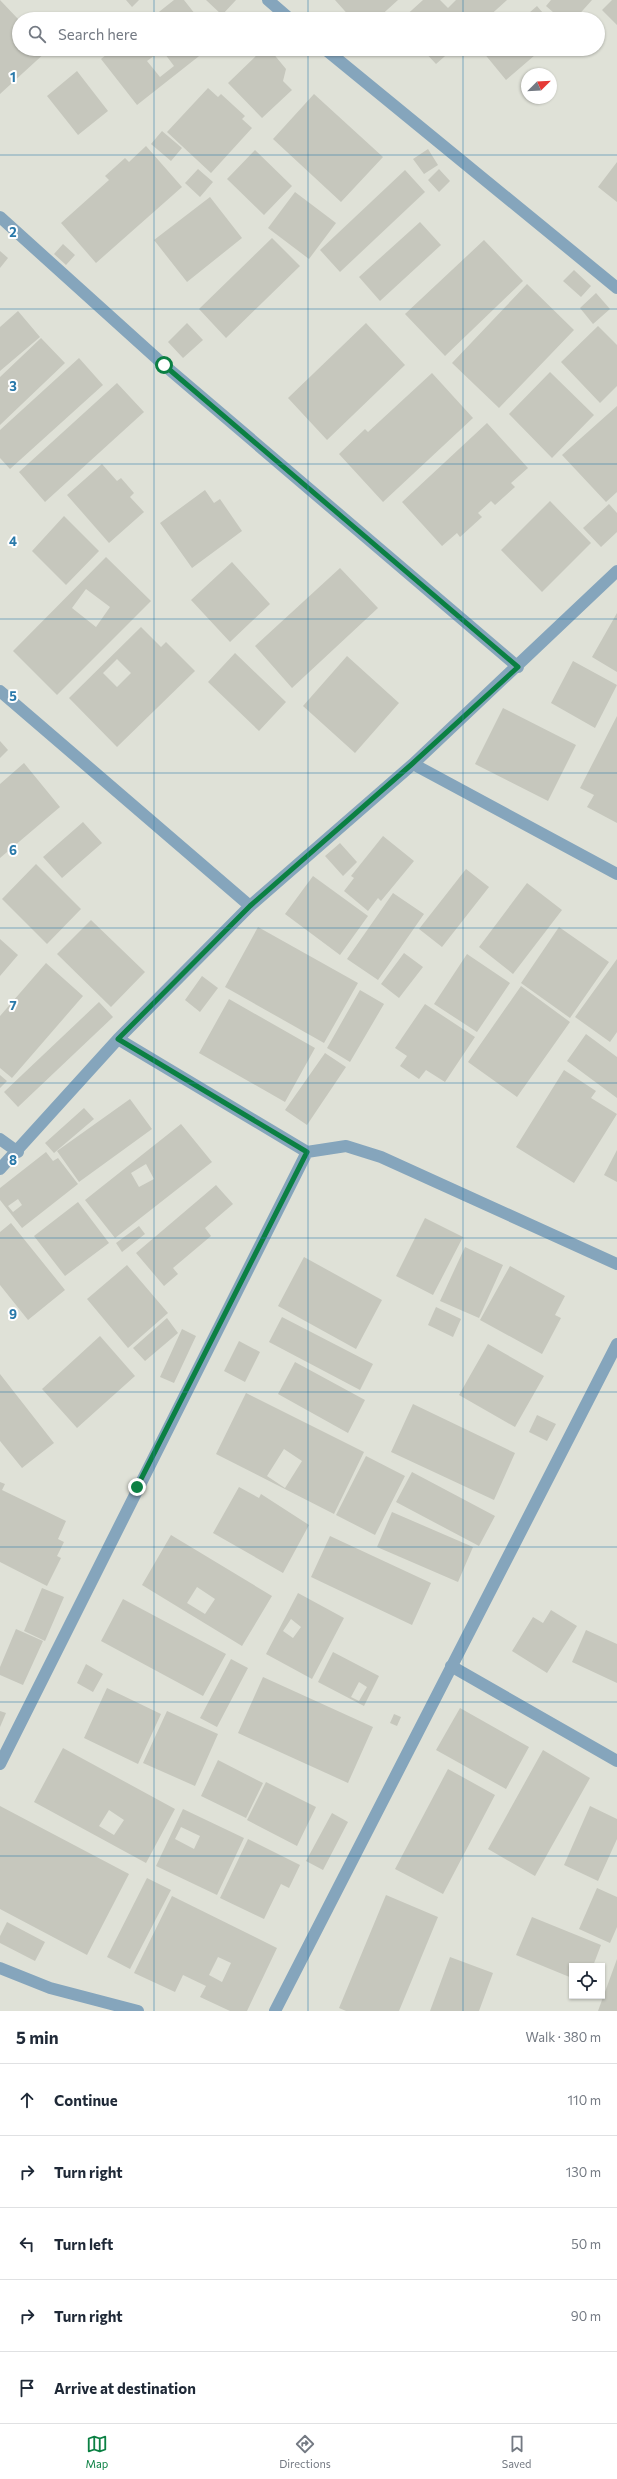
<!DOCTYPE html>
<meta charset="utf-8">
<style>
:root{--surface:#fff;--page:#f6f6f7;--text:#1f2937;--muted:#747a83;--line:#e0e1e3;--accent:#0b8043}
body{margin:0;font-family:Commissioner,sans-serif;background:var(--page);color:var(--text)}
.controls{position:absolute;right:12px;bottom:12px;display:grid;overflow:hidden;border-radius:0px;box-shadow:0 1px 3px #0004}
.controls button{width:36px;height:36px;display:grid;place-items:center;padding:0;border:0;border-bottom:1px solid var(--line);background:var(--surface);color:var(--text);font:20px sans-serif}
.compass{position:absolute;left:521px;top:68px;width:36px;height:36px;border-radius:50%;background:var(--surface);box-shadow:0 1px 3px #0004;rotate:66deg}
.stop{position:absolute;width:12px;height:12px;margin:-9px;border:3px solid #0b8043;border-radius:50%;background:#fff}
.stop.end{background:#0b8043;border-color:#fff;box-shadow:0 1px 4px #0008}
.list{margin:0;padding:0;list-style:none}
h2{display:flex;justify-content:space-between;align-items:center;height:52px;margin:0;padding:0 16px;font-size:17px}
h2 small{font-size:13px;font-weight:400;color:var(--muted)}
.list li{display:grid;grid-template-columns:26px 1fr auto;gap:12px;align-items:center;box-sizing:border-box;height:72px;padding:0 16px;border-top:1px solid var(--line)}
.list b{display:block;font-size:15px;white-space:nowrap}
.list em{font-size:13px;font-style:normal;color:var(--muted)}
.icon{flex:none;width:22px;height:22px;fill:none;stroke:currentColor;stroke-width:2;stroke-linecap:round;stroke-linejoin:round}
.map{position:relative;flex:none;width:617px;height:2011px;overflow:hidden}
.search{position:absolute;background:var(--surface);box-shadow:0 1px 3px #0004;left:12px;right:12px;top:12px;height:44px;display:flex;align-items:center;gap:10px;box-sizing:border-box;padding:0 14px;border-radius:22px;color:var(--muted);font-size:15px}
.sheet{height:412px;background:var(--surface)}
nav{display:flex;justify-content:space-around;align-items:center;box-sizing:border-box;height:56px;border-top:1px solid var(--line);background:var(--surface);font-size:11px;color:var(--muted)}
nav a{display:grid;justify-items:center;gap:2px}
nav .on{color:var(--accent)}
.map>svg:first-child{display:block}
.building{fill:#c6c7bd;fill-rule:evenodd}
.lines{fill:none;stroke-linecap:round;stroke-linejoin:round}
.minor{stroke:#85a5bc;stroke-width:12}
.route{stroke:#0b8043;stroke-width:5}
.grid{fill:none;stroke:#2979aa;stroke-width:1;stroke-opacity:0.55}
.grid-label{font-size:13px;text-anchor:middle;font-weight:bold;fill:#2979aa;stroke:#fff;stroke-width:4;stroke-linejoin:round;paint-order:stroke}
</style>
<div class="map">
<svg width="617" height="2011" viewBox="0 0 617 2011">
<rect width="100%" height="100%" fill="#dfe1d7"/>
<!-- building -->
<path class="building" d="M 0,0 L 19,20 L 19,49 L 45,49 L 47,51 L 0,94 Z
M 126,0 L 139,0 L 132,7 Z
M 174,0 L 184,0 L 199,19 L 150,19 Z
M 206,0 L 236,0 L 222,15 Z
M 335,0 L 398,0 L 377,19 L 352,19 Z
M 423,0 L 440,0 L 448,8 L 456,0 L 507,0 L 486,19 L 402,19 Z
M 551,0 L 592,0 L 575,19 L 561,19 L 546,6 Z
M 612,0 L 617,0 L 617,25 L 602,10 Z
M 537,6 L 548,19 L 522,19 Z
M 113,49 L 208,49 L 137,105 L 101,59 ZM 162,50 L 174,66 L 160,77 L 147,61 Z
M 422,49 L 453,49 L 436,64 Z
M 487,49 L 528,49 L 534,53 L 537,49 L 542,49 L 506,80 L 483,52 Z
M 260,52 L 266,55 L 272,52 L 286,69 L 283,81 L 292,90 L 262,118 L 228,83 Z
M 77,71 L 108,111 L 78,135 L 47,96 Z
M 208,88 L 218,97 L 221,94 L 245,116 L 242,119 L 252,128 L 211,173 L 167,132 Z
M 314,94 L 383,157 L 341,202 L 273,139 Z
M 162,131 L 182,148 L 171,161 L 151,144 Z
M 146,146 L 182,187 L 96,263 L 61,223 L 109,180 L 105,176 L 125,158 L 129,162 Z
M 428,149 L 438,165 L 424,174 L 413,159 Z
M 255,150 L 292,186 L 264,215 L 227,179 Z
M 617,162 L 617,202 L 598,187 Z
M 198,169 L 213,182 L 200,197 L 185,183 Z
M 439,169 L 450,181 L 439,192 L 428,180 Z
M 405,170 L 425,192 L 340,272 L 320,250 Z
M 295,192 L 336,223 L 309,259 L 268,228 Z
M 210,197 L 242,238 L 187,282 L 154,240 Z
M 420,222 L 441,245 L 380,301 L 359,277 Z
M 272,238 L 300,266 L 226,338 L 199,309 Z
M 484,240 L 523,281 L 445,356 L 405,314 Z
M 63,244 L 75,255 L 66,265 L 54,254 Z
M 0,251 L 8,258 L 0,268 Z
M 574,270 L 591,286 L 581,297 L 563,281 Z
M 527,284 L 574,330 L 499,408 L 452,363 Z
M 596,293 L 610,309 L 593,324 L 580,308 Z
M 18,311 L 40,337 L 0,371 L 0,327 Z
M 187,323 L 203,340 L 183,358 L 168,342 Z
M 366,323 L 405,365 L 327,440 L 288,398 Z
M 598,326 L 617,345 L 617,386 L 600,403 L 561,362 Z
M 41,338 L 65,363 L 0,425 L 0,377 Z
M 79,358 L 103,385 L 10,469 L 0,458 L 0,430 Z
M 550,372 L 594,415 L 552,458 L 509,414 Z
M 432,373 L 473,418 L 383,502 L 339,454 L 365,429 L 368,432 Z
M 117,383 L 144,412 L 45,502 L 19,472 Z
M 617,406 L 617,492 L 606,502 L 562,455 Z
M 487,423 L 528,468 L 511,483 L 515,487 L 495,505 L 491,501 L 478,513 L 482,517 L 460,537 L 457,533 L 442,546 L 402,502 Z
M 102,464 L 117,481 L 121,478 L 134,493 L 130,497 L 144,512 L 109,543 L 67,495 Z
M 205,490 L 214,503 L 220,499 L 242,531 L 192,568 L 160,523 Z
M 550,501 L 591,543 L 542,592 L 501,550 Z
M 609,504 L 617,513 L 617,532 L 601,547 L 583,528 Z
M 64,516 L 99,551 L 66,585 L 32,551 Z
M 106,557 L 151,601 L 57,695 L 13,651 ZM 86,589 L 110,607 L 96,627 L 72,608 Z
M 232,562 L 270,604 L 230,642 L 191,600 Z
M 340,568 L 378,608 L 292,688 L 255,646 Z
M 617,613 L 617,672 L 592,657 Z
M 141,627 L 161,647 L 166,642 L 195,671 L 117,747 L 69,698 ZM 117,659 L 131,673 L 117,687 L 103,673 Z
M 235,653 L 286,702 L 259,731 L 208,682 Z
M 347,656 L 399,703 L 355,753 L 303,706 Z
M 573,661 L 617,685 L 595,728 L 551,703 Z
M 503,708 L 576,745 L 548,801 L 475,764 Z
M 617,716 L 617,823 L 587,807 L 594,795 L 580,788 Z
M 0,741 L 8,750 L 0,758 Z
M 24,763 L 60,807 L 0,858 L 0,784 Z
M 83,822 L 102,843 L 62,878 L 43,857 Z
M 383,836 L 414,861 L 381,901 L 378,898 L 368,911 L 344,891 L 354,878 L 351,876 Z
M 340,843 L 357,862 L 343,876 L 325,856 Z
M 36,864 L 81,909 L 47,944 L 2,899 Z
M 466,869 L 489,887 L 442,947 L 419,929 Z
M 313,876 L 368,916 L 340,955 L 285,914 Z
M 527,883 L 562,910 L 513,974 L 479,947 Z
M 393,893 L 424,914 L 378,980 L 347,959 Z
M 91,920 L 145,972 L 111,1007 L 57,954 Z
M 258,927 L 358,983 L 324,1043 L 225,987 Z
M 559,927 L 609,962 L 570,1018 L 521,983 Z
M 0,939 L 18,955 L 0,976 Z
M 404,953 L 423,967 L 399,998 L 381,984 Z
M 467,954 L 510,983 L 477,1032 L 434,1004 Z
M 617,959 L 617,1032 L 610,1042 L 575,1017 Z
M 46,963 L 83,996 L 12,1078 L 0,1068 L 0,1016 Z
M 202,976 L 218,988 L 200,1012 L 185,1000 Z
M 521,986 L 570,1022 L 517,1097 L 468,1062 Z
M 360,990 L 384,1004 L 350,1062 L 327,1048 Z
M 229,999 L 315,1048 L 285,1102 L 199,1053 Z
M 99,1002 L 113,1017 L 18,1107 L 4,1092 Z
M 425,1004 L 475,1037 L 445,1082 L 426,1070 L 419,1079 L 400,1066 L 407,1056 L 395,1048 Z
M 586,1034 L 617,1057 L 617,1098 L 567,1061 Z
M 325,1053 L 346,1067 L 307,1125 L 285,1110 Z
M 564,1070 L 596,1091 L 591,1098 L 617,1114 L 574,1183 L 516,1147 Z
M 0,1075 L 7,1081 L 0,1088 Z
M 130,1099 L 152,1129 L 79,1182 L 57,1151 Z
M 84,1108 L 94,1119 L 54,1153 L 45,1143 Z
M 181,1124 L 212,1162 L 115,1238 L 85,1200 ZM 146,1164 L 154,1179 L 139,1187 L 131,1173 Z
M 617,1150 L 617,1182 L 604,1175 Z
M 46,1152 L 53,1161 L 58,1158 L 78,1184 L 22,1228 L 0,1200 L 0,1188 ZM 18,1199 L 22,1205 L 13,1212 L 8,1206 Z
M 216,1185 L 233,1204 L 205,1228 L 211,1236 L 173,1268 L 178,1274 L 164,1286 L 136,1253 Z
M 78,1202 L 109,1243 L 65,1276 L 34,1236 Z
M 425,1218 L 463,1237 L 433,1295 L 396,1276 Z
M 11,1223 L 65,1290 L 28,1320 L 0,1285 L 0,1232 Z
M 139,1226 L 145,1234 L 122,1252 L 116,1243 Z
M 465,1247 L 503,1265 L 479,1318 L 440,1301 Z
M 304,1257 L 382,1300 L 356,1349 L 278,1306 Z
M 127,1265 L 168,1313 L 128,1348 L 87,1299 Z
M 510,1266 L 565,1296 L 555,1315 L 561,1318 L 542,1354 L 480,1320 Z
M 436,1307 L 461,1319 L 453,1337 L 428,1325 Z
M 282,1317 L 373,1364 L 360,1390 L 269,1342 Z
M 167,1318 L 178,1333 L 145,1361 L 133,1348 Z
M 182,1329 L 196,1336 L 174,1383 L 160,1377 Z
M 100,1336 L 135,1376 L 77,1428 L 42,1389 Z
M 239,1341 L 260,1352 L 245,1382 L 224,1371 Z
M 488,1344 L 544,1376 L 515,1427 L 459,1395 Z
M 295,1362 L 365,1400 L 348,1433 L 278,1394 Z
M 0,1374 L 54,1443 L 22,1468 L 0,1441 Z
M 246,1393 L 364,1452 L 334,1514 L 216,1454 ZM 284,1449 L 302,1461 L 285,1488 L 267,1476 Z
M 413,1404 L 515,1453 L 494,1500 L 391,1452 Z
M 537,1415 L 556,1424 L 547,1441 L 529,1432 Z
M 366,1456 L 405,1476 L 375,1535 L 336,1515 Z
M 412,1472 L 495,1516 L 479,1546 L 396,1502 Z
M 0,1482 L 5,1484 L 2,1490 L 66,1521 L 58,1539 L 64,1542 L 57,1556 L 61,1558 L 47,1586 L 0,1562 Z
M 239,1487 L 259,1498 L 261,1494 L 309,1525 L 283,1573 L 213,1533 Z
M 392,1512 L 473,1547 L 458,1582 L 377,1547 Z
M 171,1535 L 272,1596 L 242,1646 L 142,1585 ZM 197,1587 L 215,1599 L 205,1614 L 187,1603 Z
M 330,1536 L 431,1583 L 412,1625 L 311,1577 Z
M 42,1588 L 64,1597 L 45,1641 L 24,1631 Z
M 298,1593 L 344,1618 L 312,1679 L 266,1654 ZM 291,1619 L 301,1627 L 293,1638 L 283,1631 Z
M 123,1599 L 226,1654 L 203,1696 L 101,1641 Z
M 551,1610 L 577,1626 L 547,1673 L 512,1651 L 533,1617 L 543,1623 Z
M 16,1629 L 43,1641 L 23,1685 L 0,1675 L 0,1667 Z
M 586,1630 L 617,1644 L 617,1683 L 572,1662 Z
M 333,1652 L 379,1676 L 364,1706 L 318,1682 ZM 359,1682 L 367,1687 L 359,1701 L 351,1697 Z
M 231,1659 L 248,1668 L 217,1727 L 200,1718 Z
M 86,1664 L 103,1674 L 93,1692 L 77,1683 Z
M 263,1677 L 373,1727 L 348,1783 L 238,1733 Z
M 107,1688 L 161,1714 L 138,1764 L 84,1738 Z
M 460,1708 L 529,1747 L 506,1789 L 436,1750 Z
M 0,1711 L 6,1713 L 0,1727 Z
M 167,1711 L 218,1734 L 195,1786 L 143,1763 Z
M 394,1714 L 401,1717 L 397,1726 L 390,1723 Z
M 63,1748 L 175,1809 L 146,1863 L 34,1802 ZM 109,1810 L 124,1820 L 114,1835 L 99,1826 Z
M 543,1750 L 590,1778 L 535,1876 L 488,1849 Z
M 218,1760 L 263,1783 L 246,1818 L 201,1796 Z
M 448,1769 L 495,1795 L 443,1894 L 395,1869 Z
M 266,1782 L 316,1807 L 297,1846 L 247,1820 Z
M 0,1806 L 129,1874 L 87,1955 L 0,1909 Z
M 590,1806 L 617,1819 L 617,1839 L 598,1881 L 564,1865 Z
M 183,1809 L 244,1838 L 217,1895 L 156,1866 ZM 181,1827 L 200,1836 L 194,1849 L 175,1839 Z
M 332,1813 L 348,1822 L 323,1870 L 306,1861 Z
M 248,1839 L 300,1865 L 289,1888 L 281,1884 L 264,1919 L 220,1898 Z
M 147,1878 L 171,1890 L 130,1969 L 107,1957 Z
M 597,1888 L 617,1897 L 617,1927 L 610,1943 L 579,1929 Z
M 386,1895 L 438,1917 L 399,2011 L 346,2011 L 339,2008 Z
M 172,1896 L 277,1948 L 247,2011 L 230,2011 L 200,1997 L 206,1986 L 183,1975 L 175,1992 L 134,1973 ZM 218,1957 L 231,1963 L 222,1982 L 209,1975 Z
M 532,1917 L 601,1945 L 593,1966 L 572,1966 L 572,1978 L 516,1955 Z
M 7,1922 L 45,1942 L 35,1961 L 0,1943 L 0,1936 Z
M 450,1957 L 493,1973 L 479,2011 L 430,2011 Z
M 617,1959 L 617,2011 L 598,2011 Z"/>
<g class="lines">
<!-- minor -->
<path class="minor" d="M 268,0 L 290,19
M 325,49 L 617,288
M 0,217 L 164,365 L 518,667
M 0,691 L 250,906
M 413,764 L 617,874
M 118,1039 L 307,1152 L 346,1146 L 381,1157 L 617,1264
M 0,1139 L 18,1152
M 0,1169 L 118,1039 L 250,906 L 413,764 L 617,571
M 451,1666 L 617,1761
M 0,1764 L 307,1152
M 0,1968 L 50,1988 L 138,2011
M 275,2011 L 617,1344"/>
</g>
<g class="lines">
<!-- route -->
<path class="route" d="M 137,1487 L 307,1152 L 118,1039 L 250,906 L 412,764 L 518,667 L 164,365"/>
</g>
<!-- grid -->
<path class="grid" d="M 154,0 L 154,19M 308,0 L 308,19M 463,0 L 463,19M 154,49 L 154,2011M 308,49 L 308,2011M 463,49 L 463,2011M 0,155 L 617,155M 0,309 L 617,309M 0,464 L 617,464M 0,619 L 617,619M 0,773 L 617,773M 0,928 L 617,928M 0,1083 L 617,1083M 0,1238 L 617,1238M 0,1392 L 617,1392M 0,1547 L 617,1547M 0,1702 L 617,1702M 0,1856 L 617,1856"/>
<g class="grid-label">
<text x="13" y="82">1</text>
<text x="13" y="237">2</text>
<text x="13" y="391">3</text>
<text x="13" y="546">4</text>
<text x="13" y="701">5</text>
<text x="13" y="855">6</text>
<text x="13" y="1010">7</text>
<text x="13" y="1165">8</text>
<text x="13" y="1319">9</text>
</g>
</svg>
<div class="controls">
<button><svg class="icon" aria-label="locate" viewBox="0 0 24 24"><circle cx="12" cy="12" r="6"/><path d="M12 2v4M12 18v4M2 12h4M18 12h4"/></svg></button>
</div>
<svg class="compass" viewBox="-18 -18 36 36"><path d="M0-13l5 13h-10z" fill="#e53935"/><path d="M0 13l5-13h-10z" fill="#747a83"/></svg>
<div class="stop" style="left:164px;top:365px"></div>
<div class="stop end" style="left:137px;top:1487px"></div>
<div class="search"><svg class="icon" aria-label="search" viewBox="0 0 24 24"><circle cx="10" cy="10" r="6"/><path d="M15 15l6 6"/></svg>Search here</div>
</div>
<section class="sheet">
<h2>5 min<small>Walk · 380 m</small></h2>
<ul class="list">
<li><svg class="icon" aria-label="ahead" viewBox="0 0 24 24"><path d="M12 20V5M6 11l6-6 6 6"/></svg><div><b>Continue</b></div><em>110 m</em></li>
<li><svg class="icon" aria-label="right" viewBox="0 0 24 24"><path d="M7 20v-9h11M14 6l5 5-5 5"/></svg><div><b>Turn right</b></div><em>130 m</em></li>
<li><svg class="icon" aria-label="left" viewBox="0 0 24 24"><path d="M17 20v-9H6M10 6l-5 5 5 5"/></svg><div><b>Turn left</b></div><em>50 m</em></li>
<li><svg class="icon" aria-label="right" viewBox="0 0 24 24"><path d="M7 20v-9h11M14 6l5 5-5 5"/></svg><div><b>Turn right</b></div><em>90 m</em></li>
<li><svg class="icon" aria-label="arrive" viewBox="0 0 24 24"><path d="M6 21V4h12l-3 4 3 4H6"/></svg><div><b>Arrive at destination</b></div></li>
</ul>
</section>
<nav>
<a class="on"><svg class="icon" aria-label="map" viewBox="0 0 24 24"><path d="M3 6l6-2 6 2 6-2v14l-6 2-6-2-6 2zM9 4v14M15 6v14"/></svg>Map</a>
<a><svg class="icon" aria-label="directions" viewBox="0 0 24 24"><path d="M12 3l9 9-9 9-9-9zM9 14v-3h6M13 9l2 2-2 2"/></svg>Directions</a>
<a><svg class="icon" aria-label="saved" viewBox="0 0 24 24"><path d="M7 4h10v16l-5-4-5 4z"/></svg>Saved</a>
</nav>
